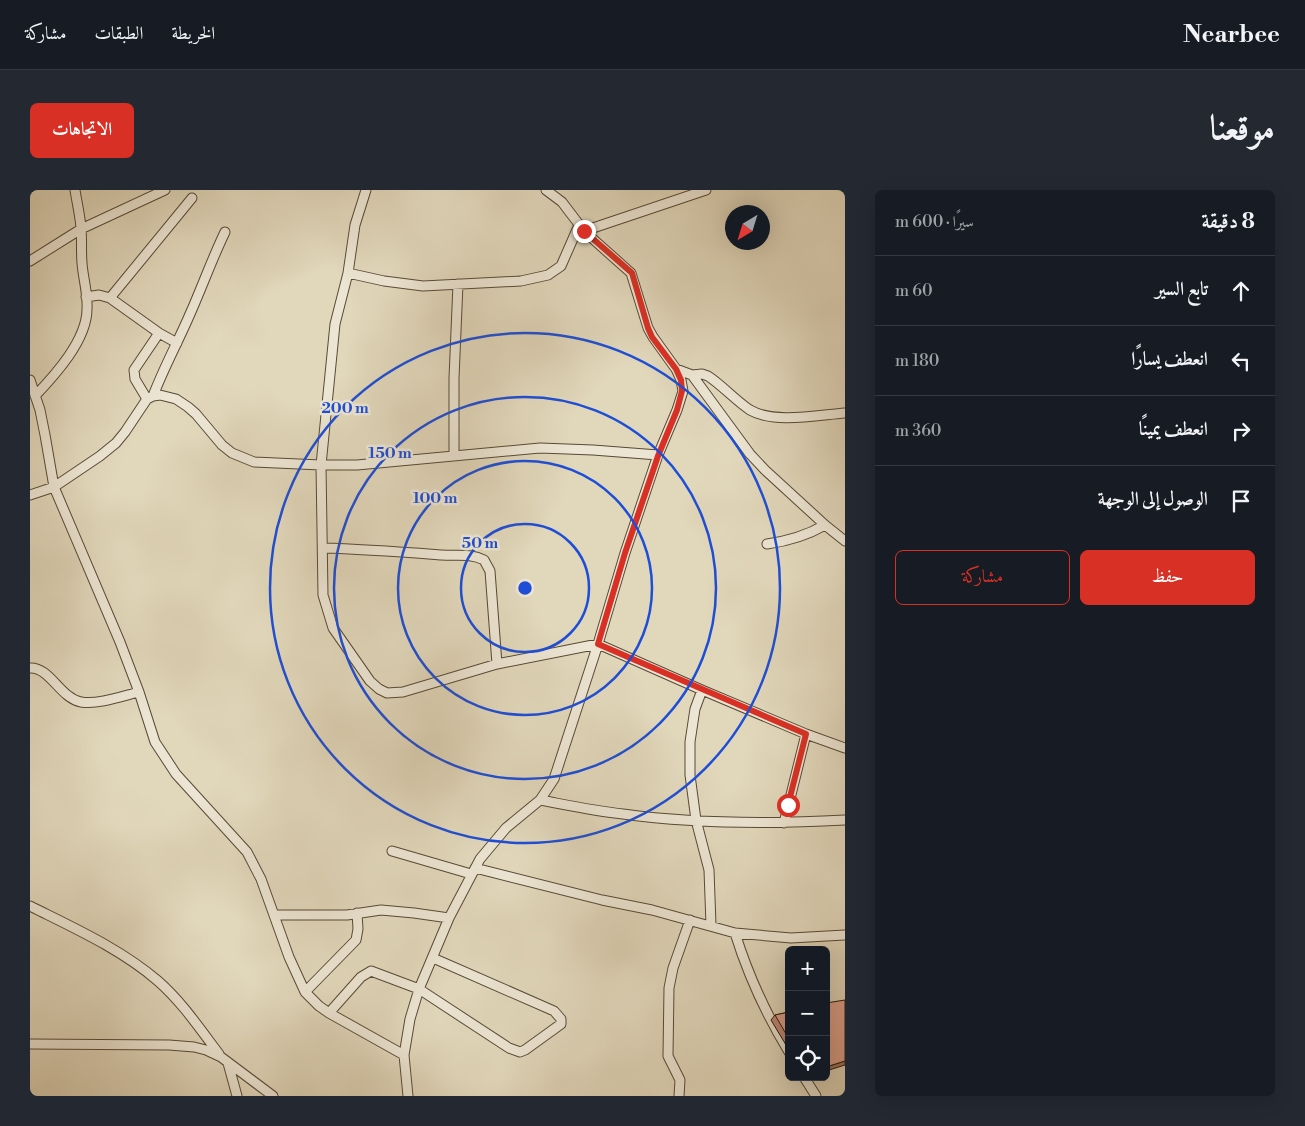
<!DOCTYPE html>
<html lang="ar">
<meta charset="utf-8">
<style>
:root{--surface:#171b24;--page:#242831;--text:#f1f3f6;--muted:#9ea1a6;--line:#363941;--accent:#d93025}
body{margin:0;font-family:"Libre Bodoni",Amiri,serif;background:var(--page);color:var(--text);direction:rtl}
.controls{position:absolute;right:15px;bottom:15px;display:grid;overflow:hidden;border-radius:8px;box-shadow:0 5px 20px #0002}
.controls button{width:45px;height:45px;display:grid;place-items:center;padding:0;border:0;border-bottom:1px solid var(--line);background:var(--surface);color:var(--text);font:25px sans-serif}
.compass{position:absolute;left:695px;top:15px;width:45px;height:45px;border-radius:50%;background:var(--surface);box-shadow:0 5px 20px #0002;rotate:218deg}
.stop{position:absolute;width:15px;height:15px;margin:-11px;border:4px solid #d93025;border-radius:50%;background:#fff}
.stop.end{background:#d93025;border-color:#fff;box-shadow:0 1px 5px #0008}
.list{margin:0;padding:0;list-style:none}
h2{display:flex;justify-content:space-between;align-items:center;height:65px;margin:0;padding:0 20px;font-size:21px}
h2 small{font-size:16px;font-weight:400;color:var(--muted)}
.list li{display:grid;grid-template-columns:32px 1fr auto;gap:15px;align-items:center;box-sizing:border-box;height:70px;padding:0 20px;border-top:1px solid var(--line)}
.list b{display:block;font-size:19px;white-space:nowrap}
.list em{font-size:16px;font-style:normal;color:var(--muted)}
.actions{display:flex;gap:10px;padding:15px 20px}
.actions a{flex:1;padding:11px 0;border:1px solid var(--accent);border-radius:8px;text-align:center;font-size:18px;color:var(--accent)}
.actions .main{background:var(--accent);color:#fff}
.icon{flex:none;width:28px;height:28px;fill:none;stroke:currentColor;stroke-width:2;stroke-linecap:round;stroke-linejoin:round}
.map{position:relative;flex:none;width:815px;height:906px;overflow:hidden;direction:ltr;border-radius:8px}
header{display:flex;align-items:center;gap:30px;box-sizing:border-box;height:70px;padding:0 25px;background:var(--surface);border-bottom:1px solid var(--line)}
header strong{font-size:24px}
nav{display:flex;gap:28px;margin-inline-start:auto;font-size:18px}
.intro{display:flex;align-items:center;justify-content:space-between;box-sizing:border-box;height:120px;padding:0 30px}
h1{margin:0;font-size:35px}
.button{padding:12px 22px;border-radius:8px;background:var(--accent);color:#fff;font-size:18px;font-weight:700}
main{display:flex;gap:30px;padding:0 30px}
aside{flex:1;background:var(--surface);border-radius:8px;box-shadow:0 5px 20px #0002}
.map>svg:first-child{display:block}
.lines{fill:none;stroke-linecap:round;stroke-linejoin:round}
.minor-casing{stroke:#574a36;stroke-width:11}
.minor{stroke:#ece5d3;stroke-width:9}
.wall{fill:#c08b7a;stroke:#291b0a}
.shaded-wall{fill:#9c7163;stroke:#291b0a}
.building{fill:#dfa28e;stroke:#291b0a}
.route{stroke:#d93025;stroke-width:6}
.ring{fill:none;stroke:#1d4ed8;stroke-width:2.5}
.centre{fill:#1d4ed8;stroke:#ece5d3;stroke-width:2.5}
.ring-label{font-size:15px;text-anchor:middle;font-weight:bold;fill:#1d4ed8;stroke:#ece5d3;stroke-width:5;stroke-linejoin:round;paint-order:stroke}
</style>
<header>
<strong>Nearbee</strong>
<nav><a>الخريطة</a><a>الطبقات</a><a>مشاركة</a></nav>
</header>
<div class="intro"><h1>موقعنا</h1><a class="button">الاتجاهات</a></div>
<main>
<aside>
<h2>8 دقيقة<small>سيرًا · 600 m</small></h2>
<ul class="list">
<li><svg class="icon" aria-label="ahead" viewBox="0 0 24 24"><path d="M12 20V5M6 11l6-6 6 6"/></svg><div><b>تابع السير</b></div><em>60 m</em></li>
<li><svg class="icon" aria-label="left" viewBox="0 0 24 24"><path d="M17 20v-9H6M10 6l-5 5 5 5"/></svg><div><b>انعطف يسارًا</b></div><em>180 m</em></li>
<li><svg class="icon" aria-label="right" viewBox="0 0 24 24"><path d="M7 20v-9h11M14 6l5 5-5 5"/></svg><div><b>انعطف يمينًا</b></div><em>360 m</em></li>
<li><svg class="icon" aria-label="arrive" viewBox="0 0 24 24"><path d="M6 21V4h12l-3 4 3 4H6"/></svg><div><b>الوصول إلى الوجهة</b></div></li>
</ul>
<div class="actions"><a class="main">حفظ</a><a>مشاركة</a></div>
</aside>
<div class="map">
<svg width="815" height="906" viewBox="0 0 815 906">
<rect width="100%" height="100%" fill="#e1d7bb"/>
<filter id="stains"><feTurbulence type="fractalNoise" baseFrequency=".004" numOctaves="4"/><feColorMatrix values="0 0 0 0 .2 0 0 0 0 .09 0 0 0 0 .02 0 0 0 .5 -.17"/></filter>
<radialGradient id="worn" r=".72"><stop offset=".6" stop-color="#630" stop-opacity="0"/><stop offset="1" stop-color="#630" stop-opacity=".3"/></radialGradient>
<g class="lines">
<defs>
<path id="minor" d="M 336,0 L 325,35 L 318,83 L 354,91 L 393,96 L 491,91 L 518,85 L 531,76 L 549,35
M 554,41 L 676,0
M 0,71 L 51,39 L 135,0
M 318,83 L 305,134 L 291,275 L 293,405 L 303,438 L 340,491 L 349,499 L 357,503 L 373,502 L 467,474 L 568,454 L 672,500 L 776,544 L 815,558
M 56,107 L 69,105 L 80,108 L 129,143 L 147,153
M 80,108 L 162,8
M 646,179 L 662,185 L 720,264 L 735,280 L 795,335 L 815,351
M 662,185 L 672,184 L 678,186 C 693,196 705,210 720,220 C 744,234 788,225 815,223
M 0,190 L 10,220 L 15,245 L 24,297 L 90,452 L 109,502 L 125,552 L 146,584 L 217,662 L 231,689 L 259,767 L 275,802 L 289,816 L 299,823 L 374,865
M 5,206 C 25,185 57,150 57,119 C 58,103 53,88 52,73 C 51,61 52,49 51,38 C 50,25 47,13 45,0
M 123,206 C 134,177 148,152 160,124 C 172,97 182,69 195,42
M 117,209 L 105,189 L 104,180 L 129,143
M 424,266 L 424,188 L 428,94
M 0,305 L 24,297 L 70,266 L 86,253 L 95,242 L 117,209 L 123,206 L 130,205 L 146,209 L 158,217 L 166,224 L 192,255 L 202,263 L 224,272 L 291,275 L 327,275 L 510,258 L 563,260 L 628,265
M 737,354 C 758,351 776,346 795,335
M 293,358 C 333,359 372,362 412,365 C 427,366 441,363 454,370 L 460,381 L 467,474
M 0,478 C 20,477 30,508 51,512 C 67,515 93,506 109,502
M 672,500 L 665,519 L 663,532 L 660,552 L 660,585 L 666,630 L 679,680 L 681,735
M 510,610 C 537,615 565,621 593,624 C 666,634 741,634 815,630
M 754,633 L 776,544
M 362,661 L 441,684
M 445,678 L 572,710 L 622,720 L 705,743 L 761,748 L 815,745
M 0,716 C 44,738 91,759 128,791 C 152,812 170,839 189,864
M 244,725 L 317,725 L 351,720 L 384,723 L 419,728
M 705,743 C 718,785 736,824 759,862
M 275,802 L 326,750 L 328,739 L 327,723
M 299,823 L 331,787 L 341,781 L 389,799 L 479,858 L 490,862 L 495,860 L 531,834 L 531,829 L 524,821 L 403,768
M 0,854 L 139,855 L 164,857 L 176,860 L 191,867 L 243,906
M 198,873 L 207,906
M 774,887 L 786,906
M 378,906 L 374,865 L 380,829 L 389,799 L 419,728 L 450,669 L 476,638 L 510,610 L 524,589 L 568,454 L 595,363 L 628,265 L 647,220 L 653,201 L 651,190 L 646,179 L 623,147 L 618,138 L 601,83 L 554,41 L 532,12 L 516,0
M 649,906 L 650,890 L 638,866 L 639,798 L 643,778 L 660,730"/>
</defs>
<!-- minor casing -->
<use href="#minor" class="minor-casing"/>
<!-- minor -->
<use href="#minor" class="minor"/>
</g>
<!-- wall -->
<path class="wall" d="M 759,822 L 759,860 L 741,830 L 745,825 Z"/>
<!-- shaded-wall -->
<path class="shaded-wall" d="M 815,871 L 815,875 L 796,881 L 796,877 Z"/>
<!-- building -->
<path class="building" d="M 815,810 L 815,871 L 796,877 L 796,813 Z
M 759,822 L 759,849 L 745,825 Z"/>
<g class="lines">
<!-- route -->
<path class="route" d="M 554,41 L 602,83 L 618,138 L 622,147 L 646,179 L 651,190 L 652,201 L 647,220 L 628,266 L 595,363 L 568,454 L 776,544 L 758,615"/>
</g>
<!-- distance rings -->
<g class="ring">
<circle cx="495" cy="398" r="64"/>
<circle cx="495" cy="398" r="127"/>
<circle cx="495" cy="398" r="191"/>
<circle cx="495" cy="398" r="255"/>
</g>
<circle cx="495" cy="398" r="8" class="centre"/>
<g class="ring-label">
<text x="315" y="223">200 m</text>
<text x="360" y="268">150 m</text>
<text x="405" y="313">100 m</text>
<text x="450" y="358">50 m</text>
</g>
<rect width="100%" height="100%" filter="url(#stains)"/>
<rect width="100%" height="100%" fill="url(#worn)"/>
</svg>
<div class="controls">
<button>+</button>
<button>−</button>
<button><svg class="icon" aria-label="locate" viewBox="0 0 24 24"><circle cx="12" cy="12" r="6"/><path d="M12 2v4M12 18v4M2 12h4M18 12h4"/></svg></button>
</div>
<svg class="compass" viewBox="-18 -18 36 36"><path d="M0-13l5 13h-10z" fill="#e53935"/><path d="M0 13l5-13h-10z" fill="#9ea1a6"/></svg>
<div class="stop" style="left:758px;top:615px"></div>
<div class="stop end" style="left:554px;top:41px"></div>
</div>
</main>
